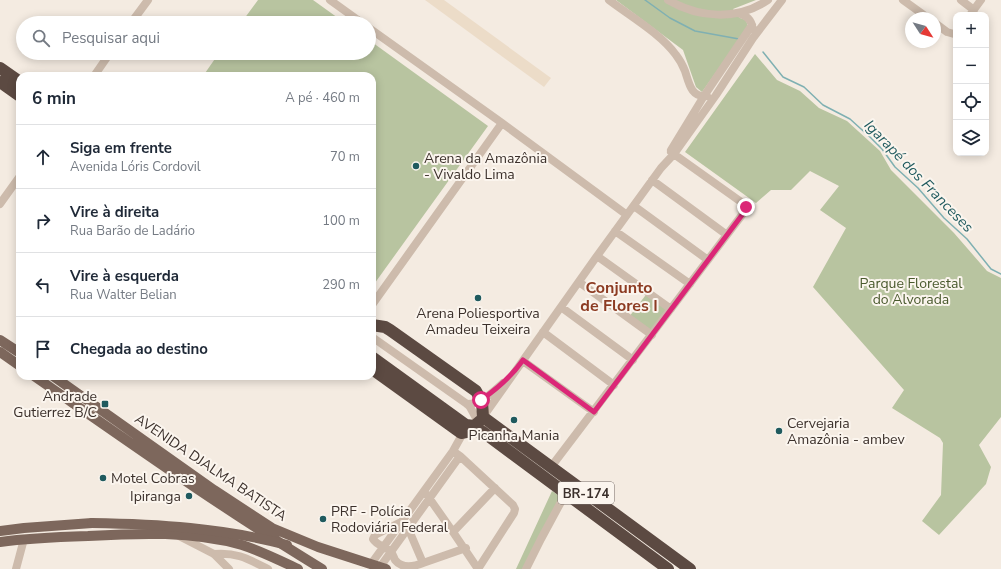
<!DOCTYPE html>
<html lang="pt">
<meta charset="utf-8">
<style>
:root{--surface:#fff;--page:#f6f6f7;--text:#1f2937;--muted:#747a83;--line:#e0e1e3}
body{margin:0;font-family:"Nunito Sans",sans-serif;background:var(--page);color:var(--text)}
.controls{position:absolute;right:12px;top:12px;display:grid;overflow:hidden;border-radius:8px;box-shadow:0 2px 10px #0003}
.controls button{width:36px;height:36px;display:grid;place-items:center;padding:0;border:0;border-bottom:1px solid var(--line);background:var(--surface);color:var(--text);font:20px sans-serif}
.compass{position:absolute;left:905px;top:12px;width:36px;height:36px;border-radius:50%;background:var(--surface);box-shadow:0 2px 10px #0003;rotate:126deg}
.stop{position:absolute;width:12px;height:12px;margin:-9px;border:3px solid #db2777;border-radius:50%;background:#fff}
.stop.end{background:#db2777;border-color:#fff;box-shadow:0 1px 4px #0008}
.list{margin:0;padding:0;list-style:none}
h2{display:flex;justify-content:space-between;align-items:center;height:52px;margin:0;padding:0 16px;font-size:17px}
h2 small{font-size:13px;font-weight:400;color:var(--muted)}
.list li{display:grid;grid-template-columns:26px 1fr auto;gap:12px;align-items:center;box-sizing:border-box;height:64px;padding:0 16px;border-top:1px solid var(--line)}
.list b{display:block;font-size:15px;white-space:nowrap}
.list p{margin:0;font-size:13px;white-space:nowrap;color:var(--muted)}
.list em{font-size:13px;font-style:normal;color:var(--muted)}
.icon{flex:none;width:22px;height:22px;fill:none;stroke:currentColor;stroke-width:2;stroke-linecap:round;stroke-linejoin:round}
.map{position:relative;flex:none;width:1001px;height:569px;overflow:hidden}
.search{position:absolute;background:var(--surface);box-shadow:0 2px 10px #0003;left:16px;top:16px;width:360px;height:44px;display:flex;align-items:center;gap:10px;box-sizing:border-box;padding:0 14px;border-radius:22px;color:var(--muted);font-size:15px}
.panel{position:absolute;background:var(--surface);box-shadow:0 2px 10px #0003;left:16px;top:72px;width:360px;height:308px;border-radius:12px}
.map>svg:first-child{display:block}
.green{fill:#b8c4a0}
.plaza{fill:#ecdcc8}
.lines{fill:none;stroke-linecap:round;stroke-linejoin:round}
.stream{stroke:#7fb0b2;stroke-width:1.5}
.minor{stroke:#cdbbac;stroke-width:8}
.major{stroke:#7d675c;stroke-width:10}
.highway{stroke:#5c4a42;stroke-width:12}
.major-bridge{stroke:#7d675c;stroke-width:10}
.route{stroke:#db2777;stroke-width:5}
.poi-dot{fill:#1f5a5e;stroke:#fbf5ee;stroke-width:1.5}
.labels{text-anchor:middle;stroke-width:4;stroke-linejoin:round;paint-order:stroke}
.shield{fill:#fbf5ee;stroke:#756b66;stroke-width:1}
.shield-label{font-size:13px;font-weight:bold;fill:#3b302b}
.poi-label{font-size:14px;fill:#3b302b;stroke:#fbf5ee;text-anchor:start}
.park-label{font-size:14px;fill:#4a5a2e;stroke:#fbf5ee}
.street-label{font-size:14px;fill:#3b302b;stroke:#fbf5ee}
.water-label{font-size:15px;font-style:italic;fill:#1f5a5e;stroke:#fbf5ee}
.quarter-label{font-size:16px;font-weight:bold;fill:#8c3b22;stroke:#fbf5ee}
</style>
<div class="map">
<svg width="1001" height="569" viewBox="0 0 1001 569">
<rect width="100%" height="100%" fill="#f4ebe1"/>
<!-- green -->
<path class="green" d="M 258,0 L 313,0 L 345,23 L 241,23 Z
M 616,0 L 756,0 L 733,9 L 740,18 L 746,20 L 748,27 L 702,92 L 696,87 L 683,50 Z
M 369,40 L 488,126 L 372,287 L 372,76 L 203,76 L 219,53 L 369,53 Z
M 755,54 L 777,80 L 800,91 L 819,108 L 847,121 L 880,151 L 891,170 L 954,233 L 987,271 L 1001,278 L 1001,417 L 979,445 L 991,467 L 986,484 L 939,535 L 922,521 L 941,495 L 943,443 L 940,438 L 892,408 L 904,390 L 813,287 L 846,228 L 820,210 L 839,186 L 810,171 L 791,190 L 771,190 L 756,203 L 685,152 Z
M 648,292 L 673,310 L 655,335 L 629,317 Z
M 552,491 L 561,497 L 524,569 L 516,569 Z"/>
<!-- plaza -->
<path class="plaza" d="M 425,0 L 444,0 L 551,78 L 544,87 Z"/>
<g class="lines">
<!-- stream -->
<path class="stream" d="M 645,0 L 670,18 L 695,31 L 739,39
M 763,52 L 783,77 L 804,87 L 823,105 L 850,119 L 871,138 L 882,149 L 895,167 L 918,188 L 944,218 L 967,239 L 991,269 L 1001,274"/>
<!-- minor -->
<path class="minor" d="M 330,0 L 362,23
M 609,0 C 630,16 661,34 676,55 C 680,60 683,66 685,71 C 689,83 691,98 707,96
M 668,0 C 699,18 737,21 768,0
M 903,0 L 928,18
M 961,0 L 974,10
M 738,13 C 747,16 751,19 753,29
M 970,15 L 981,0
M 131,23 L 148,0
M 935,23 L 947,32 L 954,34 L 956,33
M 369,28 L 502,123 L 627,215
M 94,76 L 110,53
M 671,150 L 704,96 L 752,25
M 652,180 L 727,235
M 0,204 L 20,176
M 634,206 L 708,260
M 615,231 L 690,284
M 597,256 L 671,309
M 579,282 L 652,335
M 372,305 L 502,123
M 561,307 L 633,360
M 543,332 L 614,385
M 372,337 L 467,404 L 470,407 L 481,427
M 523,361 L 594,412
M 467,404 C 481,404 493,392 503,383
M 483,417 L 597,256 L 661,168 L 674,154 L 716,95 L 753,38 L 782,0
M 453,451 L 460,456 L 513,505 L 515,509 L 514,513 L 478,569
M 551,467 L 745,211 L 746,207 L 744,204 L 671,152
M 427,495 L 453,532
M 399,523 L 375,535 L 373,539 C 377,546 386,546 391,552 C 393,554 394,558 395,560 C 402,569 413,567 423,563
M 408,528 L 423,563 L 466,548
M 179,536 L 214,554 L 229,569
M 214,554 C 237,552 248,559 268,569
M 371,564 L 453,451 L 463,433
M 380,567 L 460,456
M 16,569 L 24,539
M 478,569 L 453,532 L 495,488
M 526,569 L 541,539 L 561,502 L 565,497 L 570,497"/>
<!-- major -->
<path class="major" d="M 0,340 L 20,353
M 0,352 L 20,366
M 34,376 C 129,442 223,509 322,569
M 53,376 L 214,490 L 272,528 L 318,547 L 386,569
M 0,531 L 24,528 L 92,523
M 0,542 C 29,538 58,537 88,536 C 139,533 192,531 242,545 C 261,551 279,560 298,569"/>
<!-- highway -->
<path class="highway" d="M 0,68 L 20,82
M 0,82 L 20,96
M 372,325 L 385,327 L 390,330 L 476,391 L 482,402 L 483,417
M 372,357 L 466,425 L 474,426 L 480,421
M 372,369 L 461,433 L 471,431 L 483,432 L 668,569
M 483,417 L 690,569"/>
<!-- major-bridge -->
<path class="major-bridge" d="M 92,523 C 158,524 223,528 287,545"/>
</g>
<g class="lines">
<!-- route -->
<path class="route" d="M 481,400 C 497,389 511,377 523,360 L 594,412 L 745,211 L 746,207"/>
</g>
<!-- markers -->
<g class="poi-dot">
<circle cx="416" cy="166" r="4"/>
<circle cx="478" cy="298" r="4"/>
<rect x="101" y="400" width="8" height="8" rx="2"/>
<circle cx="514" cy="420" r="4"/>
<circle cx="779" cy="431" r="4"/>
<circle cx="103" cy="478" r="4"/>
<circle cx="189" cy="496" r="4"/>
<circle cx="323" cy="519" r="4"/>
</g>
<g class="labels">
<!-- shield labels -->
<rect class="shield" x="558" y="482" width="56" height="22" rx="3"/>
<g class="shield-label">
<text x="586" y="498">BR-174</text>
</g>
<!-- poi labels -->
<g class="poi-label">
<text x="424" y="163">Arena da Amazônia<tspan x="424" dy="16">- Vivaldo Lima</tspan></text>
<text x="478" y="318" text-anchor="middle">Arena Poliesportiva<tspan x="478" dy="16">Amadeu Teixeira</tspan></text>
<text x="97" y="401" text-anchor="end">Andrade<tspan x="97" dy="16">Gutierrez B/C</tspan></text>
<text x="787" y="428">Cervejaria<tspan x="787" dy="16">Amazônia - ambev</tspan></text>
<text x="514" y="440" text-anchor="middle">Picanha Mania</text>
<text x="111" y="483">Motel Cobras</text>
<text x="181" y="501" text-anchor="end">Ipiranga</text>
<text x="331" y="516">PRF - Polícia<tspan x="331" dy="16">Rodoviária Federal</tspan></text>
</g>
<!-- park labels -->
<g class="park-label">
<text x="911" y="288">Parque Florestal<tspan x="911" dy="16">do Alvorada</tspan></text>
</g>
<!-- street labels -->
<g class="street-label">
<text transform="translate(211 467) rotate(34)" y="5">AVENIDA DJALMA BATISTA</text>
</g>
<!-- water labels -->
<g class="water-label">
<text transform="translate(919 176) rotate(46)" y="5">Igarapé dos Franceses</text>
</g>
<!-- quarter labels -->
<g class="quarter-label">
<text x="619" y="293">Conjunto<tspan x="619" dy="18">de Flores I</tspan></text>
</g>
</g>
</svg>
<div class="controls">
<button>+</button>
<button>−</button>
<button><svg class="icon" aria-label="locate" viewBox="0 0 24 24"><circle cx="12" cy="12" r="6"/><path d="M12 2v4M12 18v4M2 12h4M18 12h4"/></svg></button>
<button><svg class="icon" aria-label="layers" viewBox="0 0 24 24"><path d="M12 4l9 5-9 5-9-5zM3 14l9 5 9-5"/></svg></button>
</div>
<svg class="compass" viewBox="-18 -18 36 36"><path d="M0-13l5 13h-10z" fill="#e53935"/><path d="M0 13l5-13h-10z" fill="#747a83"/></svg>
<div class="stop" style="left:481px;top:400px"></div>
<div class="stop end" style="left:746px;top:207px"></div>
<div class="search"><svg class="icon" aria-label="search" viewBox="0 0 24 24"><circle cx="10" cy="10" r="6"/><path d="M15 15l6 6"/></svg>Pesquisar aqui</div>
<section class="panel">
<h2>6 min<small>A pé · 460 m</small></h2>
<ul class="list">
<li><svg class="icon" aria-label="ahead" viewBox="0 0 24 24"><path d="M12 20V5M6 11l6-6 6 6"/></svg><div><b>Siga em frente</b><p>Avenida Lóris Cordovil</p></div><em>70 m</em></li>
<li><svg class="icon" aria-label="right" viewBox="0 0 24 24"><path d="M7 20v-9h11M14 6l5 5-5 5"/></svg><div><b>Vire à direita</b><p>Rua Barão de Ladário</p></div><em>100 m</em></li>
<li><svg class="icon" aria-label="left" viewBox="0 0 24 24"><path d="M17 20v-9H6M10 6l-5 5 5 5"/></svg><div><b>Vire à esquerda</b><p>Rua Walter Belian</p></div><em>290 m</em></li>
<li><svg class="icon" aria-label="arrive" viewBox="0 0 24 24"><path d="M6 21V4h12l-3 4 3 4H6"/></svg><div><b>Chegada ao destino</b></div></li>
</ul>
</section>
</div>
